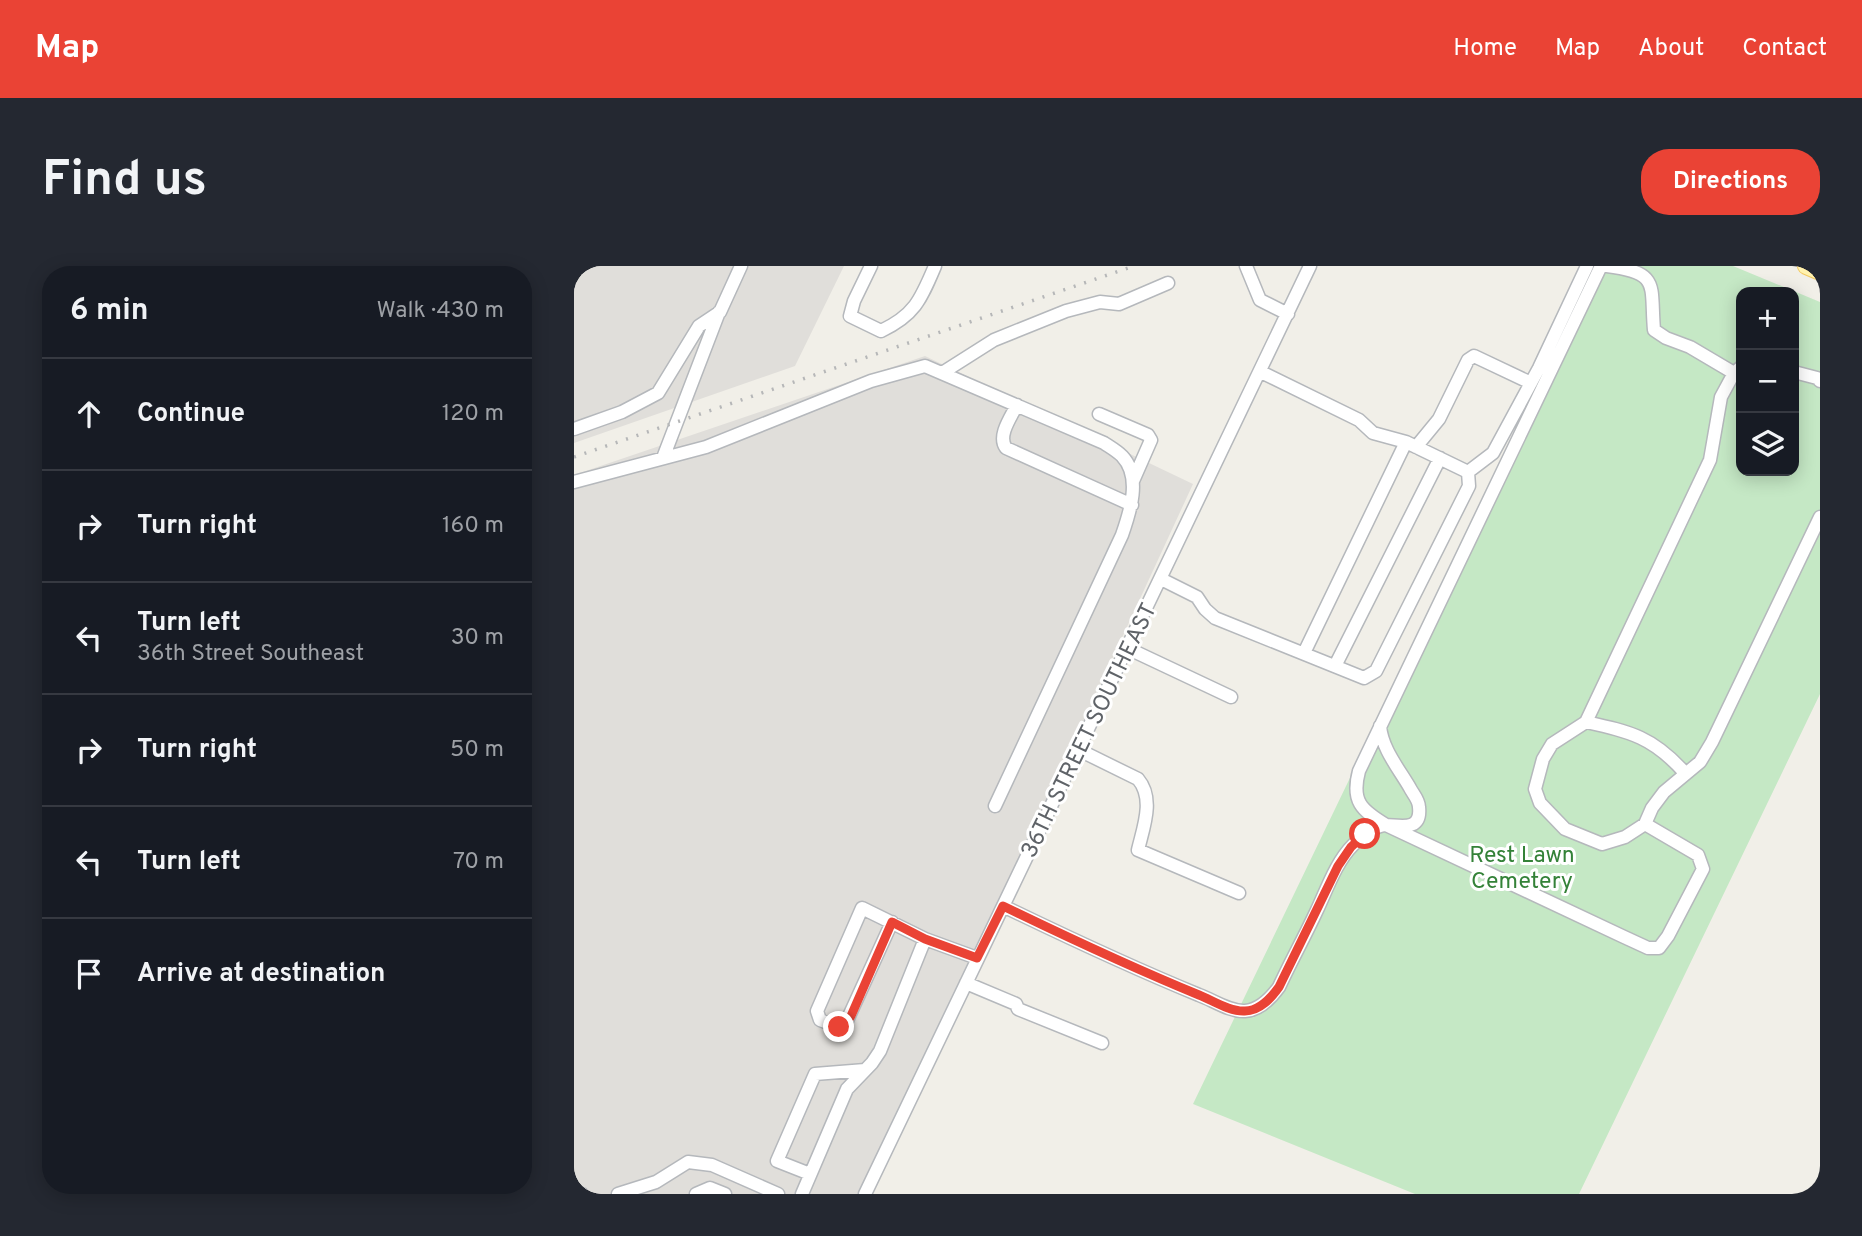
<!DOCTYPE html>
<meta charset="utf-8">
<style>
:root{--surface:#171b24;--page:#242831;--text:#f1f3f6;--muted:#9ea1a6;--line:#363941;--accent:#ea4335}
body{margin:0;font-family:Overpass,sans-serif;background:var(--page);color:var(--text)}
.controls{position:absolute;right:21px;top:21px;display:grid;overflow:hidden;border-radius:14px;box-shadow:0 4px 18px #0003}
.controls button{width:63px;height:63px;display:grid;place-items:center;padding:0;border:0;border-bottom:2px solid var(--line);background:var(--surface);color:var(--text);font:35px sans-serif}
.stop{position:absolute;width:21px;height:21px;margin:-16px;border:5px solid #ea4335;border-radius:50%;background:#fff}
.stop.end{background:#ea4335;border-color:#fff;box-shadow:0 2px 7px #0008}
.list{margin:0;padding:0;list-style:none}
h2{display:flex;justify-content:space-between;align-items:center;height:91px;margin:0;padding:0 28px;font-size:30px}
h2 small{font-size:23px;font-weight:400;color:var(--muted)}
.list li{display:grid;grid-template-columns:46px 1fr auto;gap:21px;align-items:center;box-sizing:border-box;height:112px;padding:0 28px;border-top:2px solid var(--line)}
.list b{display:block;font-size:26px;white-space:nowrap}
.list p{margin:0;font-size:23px;white-space:nowrap;color:var(--muted)}
.list em{font-size:23px;font-style:normal;color:var(--muted)}
.icon{flex:none;width:38px;height:38px;fill:none;stroke:currentColor;stroke-width:2;stroke-linecap:round;stroke-linejoin:round}
.map{position:relative;flex:none;width:1246px;height:928px;overflow:hidden;border-radius:28px}
header{display:flex;align-items:center;gap:42px;box-sizing:border-box;height:98px;padding:0 35px;background:var(--accent);color:#fff}
header strong{font-size:33px}
nav{display:flex;gap:38px;margin-inline-start:auto;font-size:24px}
.intro{display:flex;align-items:center;justify-content:space-between;box-sizing:border-box;height:168px;padding:0 42px}
h1{margin:0;font-size:49px}
.button{padding:18px 32px;border-radius:28px;background:var(--accent);color:#fff;font-size:24px;font-weight:700}
main{display:flex;gap:42px;padding:0 42px}
aside{flex:1;background:var(--surface);border-radius:28px;box-shadow:0 4px 18px #0003}
.map>svg:first-child{display:block}
.industrial{fill:#e0deda}
.green{fill:#c5e8c5;fill-rule:evenodd}
.lines{fill:none;stroke-linecap:round;stroke-linejoin:round}
.minor-casing{stroke:#b5b8bc;stroke-width:15}
.major-casing{stroke:#f2c960;stroke-width:18}
.minor{stroke:#fff;stroke-width:12}
.major{stroke:#fff2af;stroke-width:16}
.rail{stroke:#b6b7b8;stroke-width:3.5;stroke-dasharray:2 9;stroke-linecap:butt}
.route{stroke:#ea4335;stroke-width:9}
.labels{text-anchor:middle;stroke-width:6;stroke-linejoin:round;paint-order:stroke}
.street-label{font-size:23px;fill:#5f6368;stroke:#fff}
.park-label{font-size:23px;fill:#348238;stroke:#fff}
</style>
<header>
<strong>Map</strong>
<nav><a>Home</a><a>Map</a><a>About</a><a>Contact</a></nav>
</header>
<div class="intro"><h1>Find us</h1><a class="button">Directions</a></div>
<main>
<aside>
<h2>6 min<small>Walk · 430 m</small></h2>
<ul class="list">
<li><svg class="icon" aria-label="ahead" viewBox="0 0 24 24"><path d="M12 20V5M6 11l6-6 6 6"/></svg><div><b>Continue</b></div><em>120 m</em></li>
<li><svg class="icon" aria-label="right" viewBox="0 0 24 24"><path d="M7 20v-9h11M14 6l5 5-5 5"/></svg><div><b>Turn right</b></div><em>160 m</em></li>
<li><svg class="icon" aria-label="left" viewBox="0 0 24 24"><path d="M17 20v-9H6M10 6l-5 5 5 5"/></svg><div><b>Turn left</b><p>36th Street Southeast</p></div><em>30 m</em></li>
<li><svg class="icon" aria-label="right" viewBox="0 0 24 24"><path d="M7 20v-9h11M14 6l5 5-5 5"/></svg><div><b>Turn right</b></div><em>50 m</em></li>
<li><svg class="icon" aria-label="left" viewBox="0 0 24 24"><path d="M17 20v-9H6M10 6l-5 5 5 5"/></svg><div><b>Turn left</b></div><em>70 m</em></li>
<li><svg class="icon" aria-label="arrive" viewBox="0 0 24 24"><path d="M6 21V4h12l-3 4 3 4H6"/></svg><div><b>Arrive at destination</b></div></li>
</ul>
</aside>
<div class="map">
<svg width="1246" height="928" viewBox="0 0 1246 928">
<rect width="100%" height="100%" fill="#f1efe8"/>
<!-- industrial -->
<path class="industrial" d="M 0,0 L 270,0 L 221,100 L 0,177 Z
M 351,90 L 619,218 L 291,928 L 0,928 L 0,209 Z"/>
<!-- green -->
<path class="green" d="M 1034,0 L 1159,0 L 1246,36 L 1246,428 L 1005,928 L 841,928 L 619,838 L 787,489 ZM 1167,26 L 1220,26 L 1220,205 L 1167,205 Z"/>
<g class="lines">
<defs>
<path id="minor" d="M 297,0 L 280,35 L 276,50 L 307,65 C 341,49 347,33 361,0
M 672,0 L 686,34 L 714,48
M 1027,0 L 785,505 C 777,535 787,544 812,559 L 1048,670 L 1074,682 L 1085,682 L 1094,670 L 1129,603 L 1124,589 L 1071,558
M 1033,0 C 1087,7 1076,18 1080,64 L 1092,72 L 1116,81 L 1160,107 L 1167,101
M 1220,106 L 1243,112 L 1246,115
M 368,107 L 420,74 L 492,45 L 526,36 L 545,38 L 594,17
M 443,139 C 437,151 423,170 432,182 L 558,239
M 525,148 L 574,169 L 577,174 L 559,215
M 0,163 L 48,146 L 84,127 L 125,60 L 146,46 L 167,0
M 842,181 L 865,153 L 894,94 L 900,90 L 957,117
M 89,192 L 145,46
M 894,206 L 919,187 L 965,102 L 1013,0
M 0,216 L 132,181 L 297,115 L 351,100 L 530,177 C 536,181 543,185 548,190 C 568,211 556,246 548,269 L 421,540
M 587,313 L 623,331 L 631,343 L 641,352 L 790,412 L 802,405 L 895,220 L 894,206 L 832,176 L 799,167 L 785,154 L 687,106
M 553,382 L 657,431
M 730,387 L 832,176
M 761,400 L 866,192
M 1012,456 L 1136,194 L 1147,131 L 1160,107
M 505,484 L 564,513 C 581,533 569,562 564,584 L 665,627
M 1111,507 C 1079,471 1057,466 1012,456 L 978,478 L 969,493 L 961,523 L 966,537 L 991,563 L 1028,578 L 1051,571 L 1071,558 L 1078,542 L 1090,526 L 1126,496 L 1138,476 L 1246,251
M 429,640 C 493,671 559,702 625,729 C 639,734 656,746 671,745 C 686,744 697,732 705,721 C 717,695 731,670 743,644 C 753,623 762,596 779,579 C 787,571 798,561 810,559 C 822,558 848,568 845,541 C 845,534 839,528 836,522 C 825,503 808,483 806,460
M 318,656 L 271,759 L 265,761 L 246,754 L 243,745 L 288,642 L 351,673
M 392,717 L 442,738 L 444,743 L 528,777
M 236,908 L 203,895 L 241,808 L 291,804
M 0,926 L 8,928
M 44,928 L 82,916 L 114,896 L 138,899 L 204,928
M 122,928 L 136,922 L 151,928
M 228,928 L 273,823 L 298,797 L 306,785 L 351,673 L 403,692
M 291,928 L 736,0"/>
<path id="major" d="M 1232,0 L 1246,6"/>
</defs>
<!-- minor casing -->
<use href="#minor" class="minor-casing"/>
<!-- major casing -->
<use href="#major" class="major-casing"/>
<!-- minor -->
<use href="#minor" class="minor"/>
<!-- major -->
<use href="#major" class="major"/>
<!-- rail -->
<path class="rail" d="M 0,191 L 560,0"/>
</g>
<g class="lines">
<!-- route -->
<path class="route" d="M 265,761 L 271,759 L 277,750 L 318,656 L 351,673 L 403,692 L 429,640 C 493,671 559,702 625,729 C 638,734 656,746 671,745 C 686,745 697,732 705,721 L 764,600 L 777,581 L 791,568"/>
</g>
<g class="labels">
<!-- street labels -->
<g class="street-label">
<text transform="translate(514 464) rotate(-64)" y="8">36TH STREET SOUTHEAST</text>
</g>
<!-- park labels -->
<g class="park-label">
<text x="948" y="596">Rest Lawn<tspan x="948" dy="26">Cemetery</tspan></text>
</g>
</g>
</svg>
<div class="controls">
<button>+</button>
<button>−</button>
<button><svg class="icon" aria-label="layers" viewBox="0 0 24 24"><path d="M12 4l9 5-9 5-9-5zM3 14l9 5 9-5"/></svg></button>
</div>
<div class="stop" style="left:791px;top:568px"></div>
<div class="stop end" style="left:265px;top:761px"></div>
</div>
</main>
